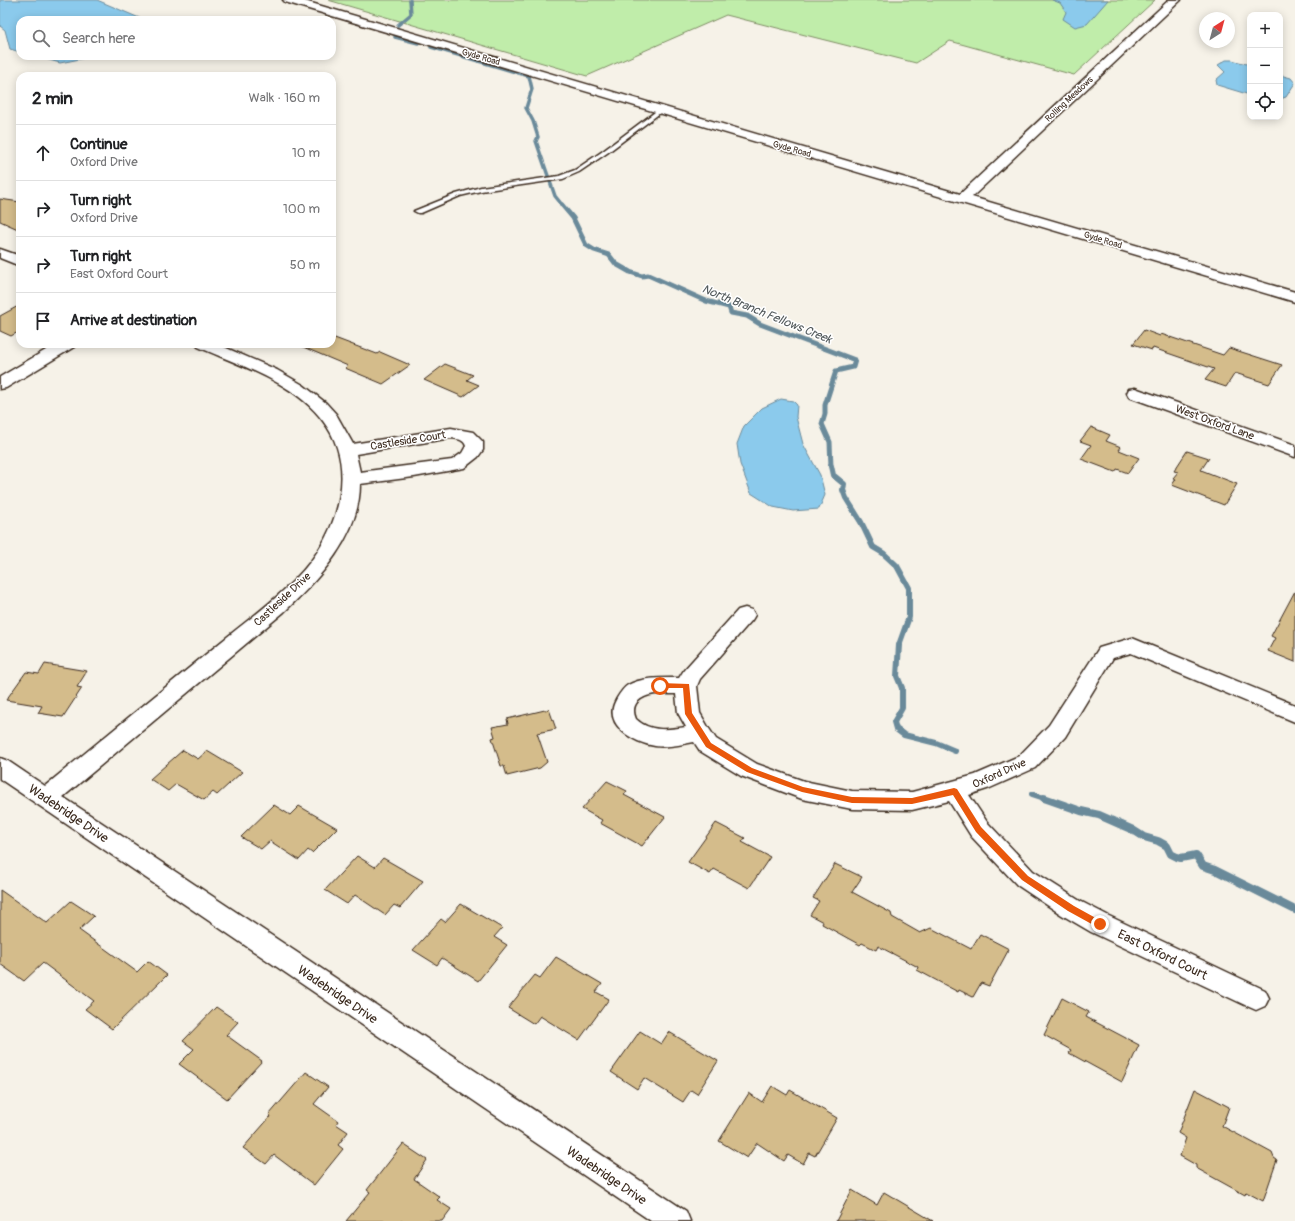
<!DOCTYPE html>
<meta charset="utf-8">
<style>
:root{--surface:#fff;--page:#f2f2f2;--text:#202124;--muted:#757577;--line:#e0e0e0}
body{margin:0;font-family:Pangolin,sans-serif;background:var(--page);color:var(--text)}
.controls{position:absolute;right:12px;top:12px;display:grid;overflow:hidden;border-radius:8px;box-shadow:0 2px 10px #0003}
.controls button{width:36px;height:36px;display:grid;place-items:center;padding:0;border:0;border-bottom:1px solid var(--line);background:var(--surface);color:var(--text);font:20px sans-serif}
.compass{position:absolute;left:1199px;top:12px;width:36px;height:36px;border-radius:50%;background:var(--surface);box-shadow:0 2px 10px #0003;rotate:36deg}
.stop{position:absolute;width:12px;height:12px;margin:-9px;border:3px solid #ea580c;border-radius:50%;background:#fff}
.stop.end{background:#ea580c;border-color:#fff;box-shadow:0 1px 4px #0008}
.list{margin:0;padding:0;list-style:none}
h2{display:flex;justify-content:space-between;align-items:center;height:52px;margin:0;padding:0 16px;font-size:17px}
h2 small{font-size:13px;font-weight:400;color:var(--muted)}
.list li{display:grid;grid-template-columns:26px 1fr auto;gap:12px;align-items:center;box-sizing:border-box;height:56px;padding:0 16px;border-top:1px solid var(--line)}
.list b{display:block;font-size:15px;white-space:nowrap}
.list p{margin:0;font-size:13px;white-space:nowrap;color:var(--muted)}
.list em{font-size:13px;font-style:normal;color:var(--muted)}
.icon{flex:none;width:22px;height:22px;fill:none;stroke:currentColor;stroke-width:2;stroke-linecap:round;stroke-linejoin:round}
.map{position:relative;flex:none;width:1295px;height:1221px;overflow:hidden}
.search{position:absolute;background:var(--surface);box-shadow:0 2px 10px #0003;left:16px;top:16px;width:320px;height:44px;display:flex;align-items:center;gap:10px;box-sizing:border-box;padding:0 14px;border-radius:12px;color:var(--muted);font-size:15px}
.panel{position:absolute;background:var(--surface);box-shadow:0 2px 10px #0003;left:16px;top:72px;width:320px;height:276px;border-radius:12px}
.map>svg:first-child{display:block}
.green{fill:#c0edaa;stroke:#7e8c64}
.water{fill:#8bcaec;stroke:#6b8a9a}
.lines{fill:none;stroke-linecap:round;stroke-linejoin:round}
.stream-far3{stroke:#6b8a9a;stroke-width:3.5}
.stream-far2{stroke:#6b8a9a;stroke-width:5}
.stream-far1{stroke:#6b8a9a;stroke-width:6}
.stream{stroke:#6b8a9a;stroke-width:8}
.building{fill:#d4bc8b;stroke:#3b2a1e}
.lane-casing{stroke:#3b2a1e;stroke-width:3}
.street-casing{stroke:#3b2a1e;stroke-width:3}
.lane{fill:#fff;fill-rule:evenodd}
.street{fill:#fff;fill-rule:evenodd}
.route{fill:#ea580c}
.labels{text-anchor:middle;stroke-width:3;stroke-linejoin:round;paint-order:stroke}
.far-street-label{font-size:9px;fill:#3b2a1e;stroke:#fff}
.street-label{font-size:11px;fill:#3b2a1e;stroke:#fff}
.water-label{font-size:12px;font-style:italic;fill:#535a5c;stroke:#fff}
.near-street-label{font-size:13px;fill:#3b2a1e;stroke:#fff}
</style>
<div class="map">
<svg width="1295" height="1221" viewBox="0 0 1295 1221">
<rect width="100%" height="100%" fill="#f6f2e8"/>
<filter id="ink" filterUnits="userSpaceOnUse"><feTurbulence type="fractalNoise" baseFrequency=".025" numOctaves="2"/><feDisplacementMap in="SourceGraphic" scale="8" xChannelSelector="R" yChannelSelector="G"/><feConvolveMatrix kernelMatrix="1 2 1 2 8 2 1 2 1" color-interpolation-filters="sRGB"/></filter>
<g filter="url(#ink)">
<!-- green -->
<path class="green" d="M 328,0 L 1155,0 L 1074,75 L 950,41 L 916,63 L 726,15 L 587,76 Z"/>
<!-- water -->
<path class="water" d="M 0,0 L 97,0 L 144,20 L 20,20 L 20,52 L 10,49 L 5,30 L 0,26 Z
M 1052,0 L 1108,0 L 1087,24 L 1075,27 L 1063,19 L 1066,12 L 1060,3 Z
M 35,56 L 95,56 L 60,63 Z
M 1226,60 L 1232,60 L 1250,65 L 1250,95 L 1217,85 L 1216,80 L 1225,72 L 1218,65 Z
M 1280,75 L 1291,78 L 1295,83 L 1286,97 L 1280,99 Z
M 781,399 L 793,401 L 797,405 L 796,417 L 803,444 L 820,475 L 825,495 L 819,509 L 793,511 L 773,507 L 751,493 L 740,464 L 737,444 L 744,426 L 762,408 Z"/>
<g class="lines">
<!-- stream-far3 -->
<path class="stream-far3" d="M 398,25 L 411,14 L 410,0
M 395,37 L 418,43
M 431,47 L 529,76 L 532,89 L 526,108 L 533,121 L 538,137 L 536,141 L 555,196 L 563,206"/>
<!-- stream-far2 -->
<path class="stream-far2" d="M 562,205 L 573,218 L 586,245 L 594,250 L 609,255 L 616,264 L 630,272 L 642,276 L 648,275 L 706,301 L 729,307 L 731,313 L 747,316 L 760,324 L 855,360 L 853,367 L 836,371 L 825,405 L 825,414 L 822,424 L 830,442 L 831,467"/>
<!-- stream-far1 -->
<path class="stream-far1" d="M 831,466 L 833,475 L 844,484 L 843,490 L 846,498 L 861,522 L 873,547 L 883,553 L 897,566 L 909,588 L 909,617 L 899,645 L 897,676 L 902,688 L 902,708 L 894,722 L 896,729 L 904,735 L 936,743 L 955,751
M 1032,794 L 1047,799"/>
<!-- stream -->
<path class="stream" d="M 1044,798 L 1081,811 L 1099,815 L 1133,830 L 1144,837 L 1158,841 L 1167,846 L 1171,854 L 1177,857 L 1181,858 L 1196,855 L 1203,866 L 1215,870 L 1295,910"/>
</g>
<!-- building -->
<path class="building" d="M 0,199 L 20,202 L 20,230 L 0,221 Z
M 20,305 L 20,331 L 11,336 L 0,331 L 0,316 Z
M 1144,330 L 1160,336 L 1161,334 L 1223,355 L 1229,348 L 1282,365 L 1269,384 L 1235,373 L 1226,387 L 1205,380 L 1214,369 L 1153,348 L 1152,350 L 1133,344 Z
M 332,337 L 377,354 L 380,352 L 410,365 L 383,384 L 345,368 L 348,366 L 296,344 L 332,344 Z
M 445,364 L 473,375 L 467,380 L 479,385 L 463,397 L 424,380 Z
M 1091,427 L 1110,435 L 1106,441 L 1121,447 L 1119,450 L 1139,458 L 1128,473 L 1117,469 L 1115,472 L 1081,459 L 1091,445 L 1080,441 Z
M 1187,451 L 1209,458 L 1201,470 L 1237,484 L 1224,505 L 1172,485 L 1176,479 L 1173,478 L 1178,472 L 1174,471 Z
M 1295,591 L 1295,662 L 1268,651 L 1275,638 L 1271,636 Z
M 45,664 L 87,671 L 77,687 L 82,688 L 63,717 L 38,713 L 42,706 L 6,700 L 26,672 L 39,674 Z
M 549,709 L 556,729 L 537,733 L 547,762 L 540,768 L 507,776 L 504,766 L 501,766 L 492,738 L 495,737 L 492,727 L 508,724 L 507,719 Z
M 183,750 L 198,759 L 207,751 L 242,772 L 217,795 L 213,792 L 204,800 L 176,784 L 168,791 L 150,779 Z
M 607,781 L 627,791 L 624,795 L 665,817 L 642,846 L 600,823 L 602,820 L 582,809 Z
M 274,805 L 290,815 L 299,806 L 337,828 L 312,853 L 308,850 L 299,860 L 270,841 L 261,849 L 241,837 Z
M 716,823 L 745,838 L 742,842 L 770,857 L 749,888 L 714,869 L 710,874 L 688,862 Z
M 357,856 L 375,867 L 383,858 L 423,881 L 400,908 L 394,905 L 385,915 L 355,895 L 347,904 L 325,890 Z
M 835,864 L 862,877 L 852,892 L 891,913 L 892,917 L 920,933 L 931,928 L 971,949 L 980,934 L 1009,949 L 989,986 L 981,983 L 973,997 L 959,990 L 958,992 L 917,970 L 918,967 L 878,946 L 876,950 L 862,943 L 860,945 L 822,924 L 823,922 L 810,915 L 819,901 L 813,898 Z
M 0,890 L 47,923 L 71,901 L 94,916 L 79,930 L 137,972 L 148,961 L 167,975 L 112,1029 L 85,1009 L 94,1001 L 43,963 L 24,981 L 0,964 Z
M 461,904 L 502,928 L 494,937 L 507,945 L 478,981 L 442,958 L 437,965 L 413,950 L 441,919 L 445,922 Z
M 556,957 L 602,984 L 596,992 L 609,999 L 579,1040 L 540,1016 L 534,1024 L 508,1008 L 535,975 L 540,978 Z
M 1062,998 L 1089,1012 L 1086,1017 L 1139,1045 L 1122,1082 L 1069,1053 L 1071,1050 L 1044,1035 Z
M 216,1007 L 238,1022 L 226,1035 L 262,1061 L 227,1099 L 179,1064 L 194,1049 L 183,1041 Z
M 640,1031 L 661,1044 L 669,1032 L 718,1061 L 697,1094 L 691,1090 L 683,1102 L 644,1078 L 637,1089 L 611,1072 Z
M 306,1072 L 328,1087 L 314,1104 L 338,1121 L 336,1124 L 348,1132 L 338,1145 L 343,1149 L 314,1185 L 274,1155 L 266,1164 L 243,1148 L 271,1116 L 269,1115 Z
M 772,1086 L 787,1095 L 790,1090 L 837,1118 L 815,1156 L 809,1153 L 803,1164 L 788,1155 L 784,1161 L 757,1143 L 747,1158 L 719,1141 L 749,1093 L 762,1102 Z
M 1195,1089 L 1229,1107 L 1222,1126 L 1272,1153 L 1274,1158 L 1277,1160 L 1263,1201 L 1246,1192 L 1245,1195 L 1196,1168 L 1196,1165 L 1180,1156 L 1186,1138 L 1178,1133 Z
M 403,1144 L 427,1160 L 414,1179 L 440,1197 L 437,1200 L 451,1209 L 442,1221 L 346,1221 L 370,1192 L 367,1190 Z
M 852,1190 L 877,1205 L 884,1192 L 933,1221 L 836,1221 Z"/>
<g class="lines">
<defs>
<path id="lane" d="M 659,109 L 664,110 L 607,153 L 579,172 L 563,179 L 481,191 L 460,196 L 421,213 L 418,213 L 414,211 L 456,194 L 481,187 L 559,176 L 575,170 L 603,151 Z"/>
<path id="street" d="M 283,0 L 301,0 L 960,194 L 1169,0 L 1181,0 L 972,197 L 1295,292 L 1295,302 L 285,2 Z
M 0,249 L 20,256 L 20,266 L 0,258 Z
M 56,344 L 76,344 L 74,347 L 6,388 L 0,389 L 0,377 Z
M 196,344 L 217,344 L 277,370 L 303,385 L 326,403 L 336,414 L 353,444 L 451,428 L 473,432 L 483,442 L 483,450 L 478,457 L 464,468 L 414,477 L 360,484 C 360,536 319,579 284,612 L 63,797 L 686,1211 L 690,1221 L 651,1221 L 0,779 L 0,758 L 8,761 L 45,786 C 102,739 159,693 216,646 C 250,618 294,588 318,551 C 343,512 353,460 323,421 C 294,382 241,366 198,347 ZM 451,438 C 457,439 464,439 466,446 L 462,453 L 452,460 L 360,472 L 356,454 Z
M 1135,388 L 1295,445 L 1295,457 L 1129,397 L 1127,393 L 1129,389 Z
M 745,608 L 752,610 L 755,615 L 752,620 L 700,679 L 697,686 L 700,713 L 708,727 L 716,739 L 757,764 L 804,781 L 852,791 L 912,792 L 975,775 L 1019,756 L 1049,725 L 1099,648 L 1132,638 L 1295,705 L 1295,722 L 1131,653 L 1113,658 L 1065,737 L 1035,768 L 990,788 L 969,795 L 987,822 L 1033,871 L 1080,901 L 1109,916 L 1265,990 L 1269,998 L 1265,1006 L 1256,1010 L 1247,1006 L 1091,932 L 1062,915 L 1017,885 L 971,836 L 949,801 L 912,810 L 852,809 L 802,799 L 741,776 L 700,751 L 694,742 C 681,744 668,748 655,746 C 634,743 602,725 616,700 C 619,695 622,689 628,685 C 642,677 663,678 679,678 L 684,670 L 738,610 ZM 655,694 L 676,694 L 678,713 L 686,727 C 667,730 650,732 636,719 C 629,703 642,696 655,694 Z"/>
</defs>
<!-- lane casing -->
<use href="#lane" class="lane-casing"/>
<!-- street casing -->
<use href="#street" class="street-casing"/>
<!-- lane -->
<use href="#lane" class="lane"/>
<!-- street -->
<use href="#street" class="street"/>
</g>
</g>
<!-- route -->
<path class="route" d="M 660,683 L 689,684 L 692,713 L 711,743 L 752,768 L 803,787 L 852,797 L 912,798 L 954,788 L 957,789 L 981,827 L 1028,876 L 1074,906 L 1103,922 L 1103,927 L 1097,927 L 1068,911 L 1022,880 L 976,832 L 953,795 L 912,804 L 852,803 L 802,792 L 747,772 L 706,747 L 685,714 L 683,688 L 660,688 L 656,686 Z"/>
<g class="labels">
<!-- far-street labels -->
<g class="far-street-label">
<text transform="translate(481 57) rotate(16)" y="3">Gyde Road</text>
<text transform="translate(1069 99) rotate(-43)" y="3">Rolling Meadows</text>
<text transform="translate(792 149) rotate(16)" y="3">Gyde Road</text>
<text transform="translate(1103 240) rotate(17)" y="3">Gyde Road</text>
</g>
<!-- street labels -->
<g class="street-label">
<text transform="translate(1215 422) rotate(20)" y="4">West Oxford Lane</text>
<text transform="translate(408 440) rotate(-9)" y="4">Castleside Court</text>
<text transform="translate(282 599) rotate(-43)" y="4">Castleside Drive</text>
<text transform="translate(999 773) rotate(-24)" y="4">Oxford Drive</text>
</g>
<!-- water labels -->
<g class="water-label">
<text transform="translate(767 314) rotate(22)" y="4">North Branch Fellows Creek</text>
</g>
<!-- near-street labels -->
<g class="near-street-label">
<text transform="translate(69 813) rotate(34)" y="5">Wadebridge Drive</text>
<text transform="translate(1163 954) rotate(26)" y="5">East Oxford Court</text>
<text transform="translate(338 994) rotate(34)" y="5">Wadebridge Drive</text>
<text transform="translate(607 1175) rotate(34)" y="5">Wadebridge Drive</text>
</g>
</g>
</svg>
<div class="controls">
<button>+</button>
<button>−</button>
<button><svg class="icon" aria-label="locate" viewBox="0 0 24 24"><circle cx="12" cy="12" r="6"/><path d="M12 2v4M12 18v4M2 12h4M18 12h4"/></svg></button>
</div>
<svg class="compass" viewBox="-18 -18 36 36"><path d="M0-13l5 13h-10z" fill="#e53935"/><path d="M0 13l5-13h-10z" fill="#757577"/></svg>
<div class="stop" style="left:660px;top:686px"></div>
<div class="stop end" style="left:1100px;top:924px"></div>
<div class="search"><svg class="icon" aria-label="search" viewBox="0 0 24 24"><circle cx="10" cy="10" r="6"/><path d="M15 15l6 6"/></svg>Search here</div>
<section class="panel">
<h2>2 min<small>Walk · 160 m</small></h2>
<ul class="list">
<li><svg class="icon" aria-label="ahead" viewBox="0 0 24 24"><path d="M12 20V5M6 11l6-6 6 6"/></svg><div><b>Continue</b><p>Oxford Drive</p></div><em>10 m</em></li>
<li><svg class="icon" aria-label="right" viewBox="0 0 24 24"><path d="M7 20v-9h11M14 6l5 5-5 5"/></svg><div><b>Turn right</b><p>Oxford Drive</p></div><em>100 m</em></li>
<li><svg class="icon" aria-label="right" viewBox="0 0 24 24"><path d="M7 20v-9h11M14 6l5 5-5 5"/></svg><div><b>Turn right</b><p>East Oxford Court</p></div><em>50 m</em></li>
<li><svg class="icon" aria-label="arrive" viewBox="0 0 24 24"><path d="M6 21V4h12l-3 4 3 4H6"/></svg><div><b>Arrive at destination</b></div></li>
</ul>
</section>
</div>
